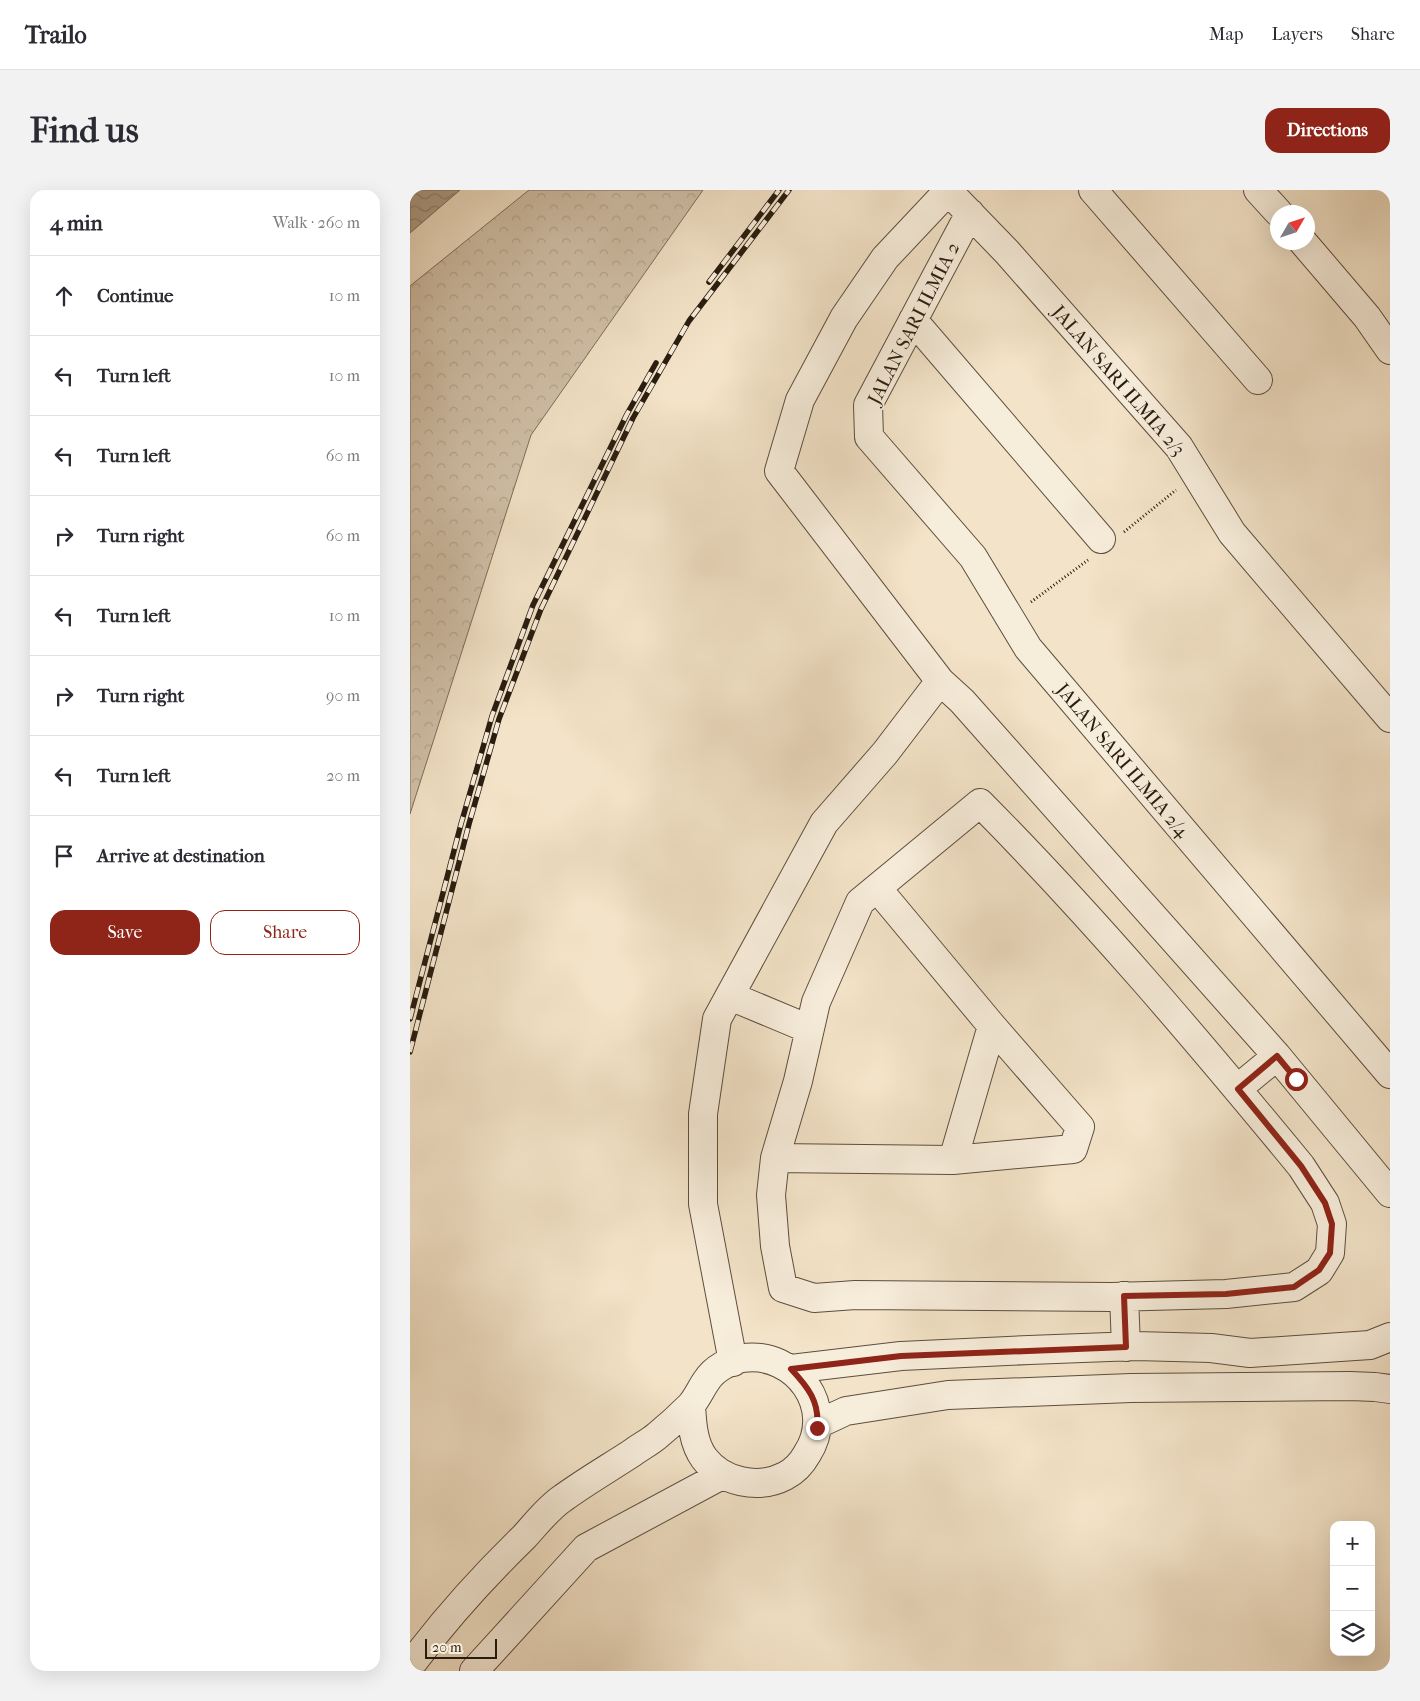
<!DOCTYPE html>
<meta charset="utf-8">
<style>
:root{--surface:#fff;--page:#f2f2f3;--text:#2b2b33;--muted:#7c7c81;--line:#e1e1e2;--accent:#8f2418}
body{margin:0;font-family:"IM FELL French Canon",serif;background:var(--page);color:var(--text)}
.controls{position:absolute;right:15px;bottom:15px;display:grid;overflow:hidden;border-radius:10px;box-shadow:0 5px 20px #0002}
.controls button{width:45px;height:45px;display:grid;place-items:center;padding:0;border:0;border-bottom:1px solid var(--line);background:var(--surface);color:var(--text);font:25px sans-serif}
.compass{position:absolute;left:860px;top:15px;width:45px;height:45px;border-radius:50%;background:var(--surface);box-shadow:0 5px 20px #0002;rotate:51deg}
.scale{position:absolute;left:15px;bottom:12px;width:72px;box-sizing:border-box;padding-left:5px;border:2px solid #291d10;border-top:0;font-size:14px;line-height:18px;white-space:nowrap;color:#291d10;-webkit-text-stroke:4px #f7eddb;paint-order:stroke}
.stop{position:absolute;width:15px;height:15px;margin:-11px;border:4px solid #8f2418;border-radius:50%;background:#fff}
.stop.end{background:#8f2418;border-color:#fff;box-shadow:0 1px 5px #0008}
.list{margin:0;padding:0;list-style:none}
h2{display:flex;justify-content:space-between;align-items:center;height:65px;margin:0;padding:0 20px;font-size:21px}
h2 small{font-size:16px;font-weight:400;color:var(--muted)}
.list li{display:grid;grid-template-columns:32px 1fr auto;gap:15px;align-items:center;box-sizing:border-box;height:80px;padding:0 20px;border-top:1px solid var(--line)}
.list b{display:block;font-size:19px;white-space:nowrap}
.list em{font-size:16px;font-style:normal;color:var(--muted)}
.actions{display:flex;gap:10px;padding:15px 20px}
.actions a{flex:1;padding:11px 0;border:1px solid var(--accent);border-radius:15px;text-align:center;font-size:18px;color:var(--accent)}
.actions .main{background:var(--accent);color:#fff}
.icon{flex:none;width:28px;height:28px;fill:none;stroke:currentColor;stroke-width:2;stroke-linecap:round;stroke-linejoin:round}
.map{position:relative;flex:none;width:980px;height:1481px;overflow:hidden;border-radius:15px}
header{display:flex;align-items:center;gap:30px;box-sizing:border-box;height:70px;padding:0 25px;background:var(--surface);border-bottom:1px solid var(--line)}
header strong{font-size:24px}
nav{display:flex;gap:28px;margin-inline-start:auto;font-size:18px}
.intro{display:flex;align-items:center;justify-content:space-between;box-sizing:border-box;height:120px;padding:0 30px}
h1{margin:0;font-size:35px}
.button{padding:12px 22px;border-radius:15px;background:var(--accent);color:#fff;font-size:18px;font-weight:700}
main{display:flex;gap:30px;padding:0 30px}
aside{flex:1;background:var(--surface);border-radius:15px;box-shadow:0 5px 20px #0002}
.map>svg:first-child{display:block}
.forest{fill:url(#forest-crowns);stroke:#7d6f5c}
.water{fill:url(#water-waves);stroke:#796c59}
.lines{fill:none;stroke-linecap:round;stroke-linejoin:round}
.minor-casing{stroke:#5c4e3e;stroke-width:30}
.path{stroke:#291d10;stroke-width:3;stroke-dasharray:1 2.5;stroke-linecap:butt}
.minor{stroke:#f7eddb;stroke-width:28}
.rail-casing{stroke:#291d10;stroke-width:5.5}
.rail{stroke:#f7eddb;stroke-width:4;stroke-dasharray:11;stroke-linecap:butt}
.route{stroke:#8f2418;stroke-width:6}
.labels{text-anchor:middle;stroke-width:4;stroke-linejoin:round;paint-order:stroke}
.street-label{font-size:19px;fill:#291d10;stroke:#f7eddb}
</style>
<header>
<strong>Trailo</strong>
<nav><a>Map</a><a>Layers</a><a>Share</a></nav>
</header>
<div class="intro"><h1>Find us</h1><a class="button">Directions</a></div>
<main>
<aside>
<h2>4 min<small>Walk · 260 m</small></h2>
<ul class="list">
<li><svg class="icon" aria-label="ahead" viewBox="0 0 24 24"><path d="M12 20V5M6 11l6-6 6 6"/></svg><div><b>Continue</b></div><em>10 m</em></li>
<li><svg class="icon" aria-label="left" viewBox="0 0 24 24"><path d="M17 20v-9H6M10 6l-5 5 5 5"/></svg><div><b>Turn left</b></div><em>10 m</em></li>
<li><svg class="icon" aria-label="left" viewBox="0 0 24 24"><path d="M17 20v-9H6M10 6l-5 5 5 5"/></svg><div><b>Turn left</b></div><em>60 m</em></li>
<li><svg class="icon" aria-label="right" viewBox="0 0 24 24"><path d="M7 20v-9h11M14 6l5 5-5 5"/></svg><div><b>Turn right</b></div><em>60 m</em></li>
<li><svg class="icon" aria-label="left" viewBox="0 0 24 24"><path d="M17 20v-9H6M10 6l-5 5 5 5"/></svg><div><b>Turn left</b></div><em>10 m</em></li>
<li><svg class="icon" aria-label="right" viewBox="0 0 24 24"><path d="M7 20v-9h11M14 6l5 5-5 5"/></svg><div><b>Turn right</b></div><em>90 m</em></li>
<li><svg class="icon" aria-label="left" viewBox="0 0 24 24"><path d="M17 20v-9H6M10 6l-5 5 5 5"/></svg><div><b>Turn left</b></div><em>20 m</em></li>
<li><svg class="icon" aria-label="arrive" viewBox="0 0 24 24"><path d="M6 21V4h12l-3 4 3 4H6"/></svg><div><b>Arrive at destination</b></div></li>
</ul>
<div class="actions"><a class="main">Save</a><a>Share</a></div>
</aside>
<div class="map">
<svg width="980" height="1481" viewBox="0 0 980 1481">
<defs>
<pattern id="forest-crowns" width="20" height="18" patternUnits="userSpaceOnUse" patternTransform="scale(1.25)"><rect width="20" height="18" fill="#d1c1a9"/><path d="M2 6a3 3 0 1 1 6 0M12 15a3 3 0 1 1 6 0" fill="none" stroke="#b3a590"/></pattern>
<pattern id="water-waves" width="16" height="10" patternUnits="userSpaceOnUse" patternTransform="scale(1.25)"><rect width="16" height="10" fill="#aea089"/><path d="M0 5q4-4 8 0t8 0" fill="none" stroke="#8e826f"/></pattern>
</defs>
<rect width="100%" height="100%" fill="#f3e3c8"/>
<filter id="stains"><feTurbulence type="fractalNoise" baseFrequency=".004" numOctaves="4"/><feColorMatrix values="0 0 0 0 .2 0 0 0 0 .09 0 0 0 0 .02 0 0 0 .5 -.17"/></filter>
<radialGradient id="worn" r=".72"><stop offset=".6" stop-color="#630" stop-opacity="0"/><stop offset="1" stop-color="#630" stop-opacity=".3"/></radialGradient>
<!-- forest -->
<path class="forest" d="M 119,0 L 293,0 L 121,245 L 0,624 L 0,96 Z"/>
<!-- water -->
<path class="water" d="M 0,0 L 50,0 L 0,43 Z"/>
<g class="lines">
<defs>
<path id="minor" d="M 683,0 L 848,190
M 848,0 L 868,22
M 538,1 L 597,62 L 769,257 L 822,343 L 980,528
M 560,23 L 458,215 L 459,247 L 563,367 L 618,458 L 980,884
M 893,52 L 957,127 L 980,160
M 503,130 L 691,349
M 530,491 L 369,281 L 390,210 L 434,128 L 475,68 L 539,0
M 570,613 C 684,728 788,851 891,976 L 915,1013 L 922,1034 L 920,1063 L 909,1081 L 884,1097 L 816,1104 L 701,1107 L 445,1105 L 404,1108 L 373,1098 L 365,1056 L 361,1005 L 365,968 L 388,891 L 406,812 L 450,712 Z
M 320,806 L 399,839
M 827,899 L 867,866
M 365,968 L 543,970 L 663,959 L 670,937 L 582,836 L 467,698
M 543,970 L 582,836
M 714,1106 L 716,1157
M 323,1172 L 293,1014 L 293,924 L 307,829 L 414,633 L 475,563 L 530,491 L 552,511 L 867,866 L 980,1003
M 381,1179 L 491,1166 L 619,1160 L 726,1156 L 801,1158 L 840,1163 L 960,1155 L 980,1147
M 408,1234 L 436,1221 L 538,1205 L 721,1198 L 940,1196 L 965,1197 L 980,1199
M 0,1476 C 34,1430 73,1387 114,1347 C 126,1334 138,1318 153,1308 C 175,1292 199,1278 222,1263 C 230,1257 240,1252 248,1245 C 259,1236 270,1226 280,1216 C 287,1209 291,1198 297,1190 C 304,1179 320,1170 333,1168 C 386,1161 427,1218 397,1264 C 392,1273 385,1281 375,1286 C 348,1300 312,1292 294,1268 C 283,1253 282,1233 281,1215
M 64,1481 L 176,1358 L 312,1285"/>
</defs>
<!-- minor casing -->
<use href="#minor" class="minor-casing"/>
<!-- path -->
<path class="path" d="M 714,342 L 766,300
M 621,412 L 678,370"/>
<!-- minor -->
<use href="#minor" class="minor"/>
<defs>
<path id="rail" d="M 299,92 L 369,0
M 0,829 L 51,634 L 82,526 L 123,415 L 217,224 L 246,173
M 0,862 L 59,634 L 89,529 L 131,419 L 223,228 L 279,131 L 379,0"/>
</defs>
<!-- rail casing -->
<use href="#rail" class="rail-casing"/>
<!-- rail -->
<use href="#rail" class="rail"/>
</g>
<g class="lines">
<!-- route -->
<path class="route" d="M 407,1238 C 410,1212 398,1197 381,1179 L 491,1166 L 716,1157 L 714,1106 L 816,1104 L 884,1097 L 909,1080 L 920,1063 L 922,1034 L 915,1013 L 891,976 L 828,899 L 867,866 L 886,889"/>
</g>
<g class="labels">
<!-- street labels -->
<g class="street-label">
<text transform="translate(503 133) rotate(-63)" y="7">JALAN SARI ILMIA 2</text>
<text transform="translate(709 190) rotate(49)" y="7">JALAN SARI ILMIA 2/3</text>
<text transform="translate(713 570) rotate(50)" y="7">JALAN SARI ILMIA 2/4</text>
</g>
</g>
<rect width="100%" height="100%" filter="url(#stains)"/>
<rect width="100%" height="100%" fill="url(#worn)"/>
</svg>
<div class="controls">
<button>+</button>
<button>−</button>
<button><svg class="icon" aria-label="layers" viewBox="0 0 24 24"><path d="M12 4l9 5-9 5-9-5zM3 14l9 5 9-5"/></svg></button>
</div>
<svg class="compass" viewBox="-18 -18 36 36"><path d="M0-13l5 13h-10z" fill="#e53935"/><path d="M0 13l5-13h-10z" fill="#7c7c81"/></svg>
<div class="scale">20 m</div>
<div class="stop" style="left:886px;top:889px"></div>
<div class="stop end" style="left:407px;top:1238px"></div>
</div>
</main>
